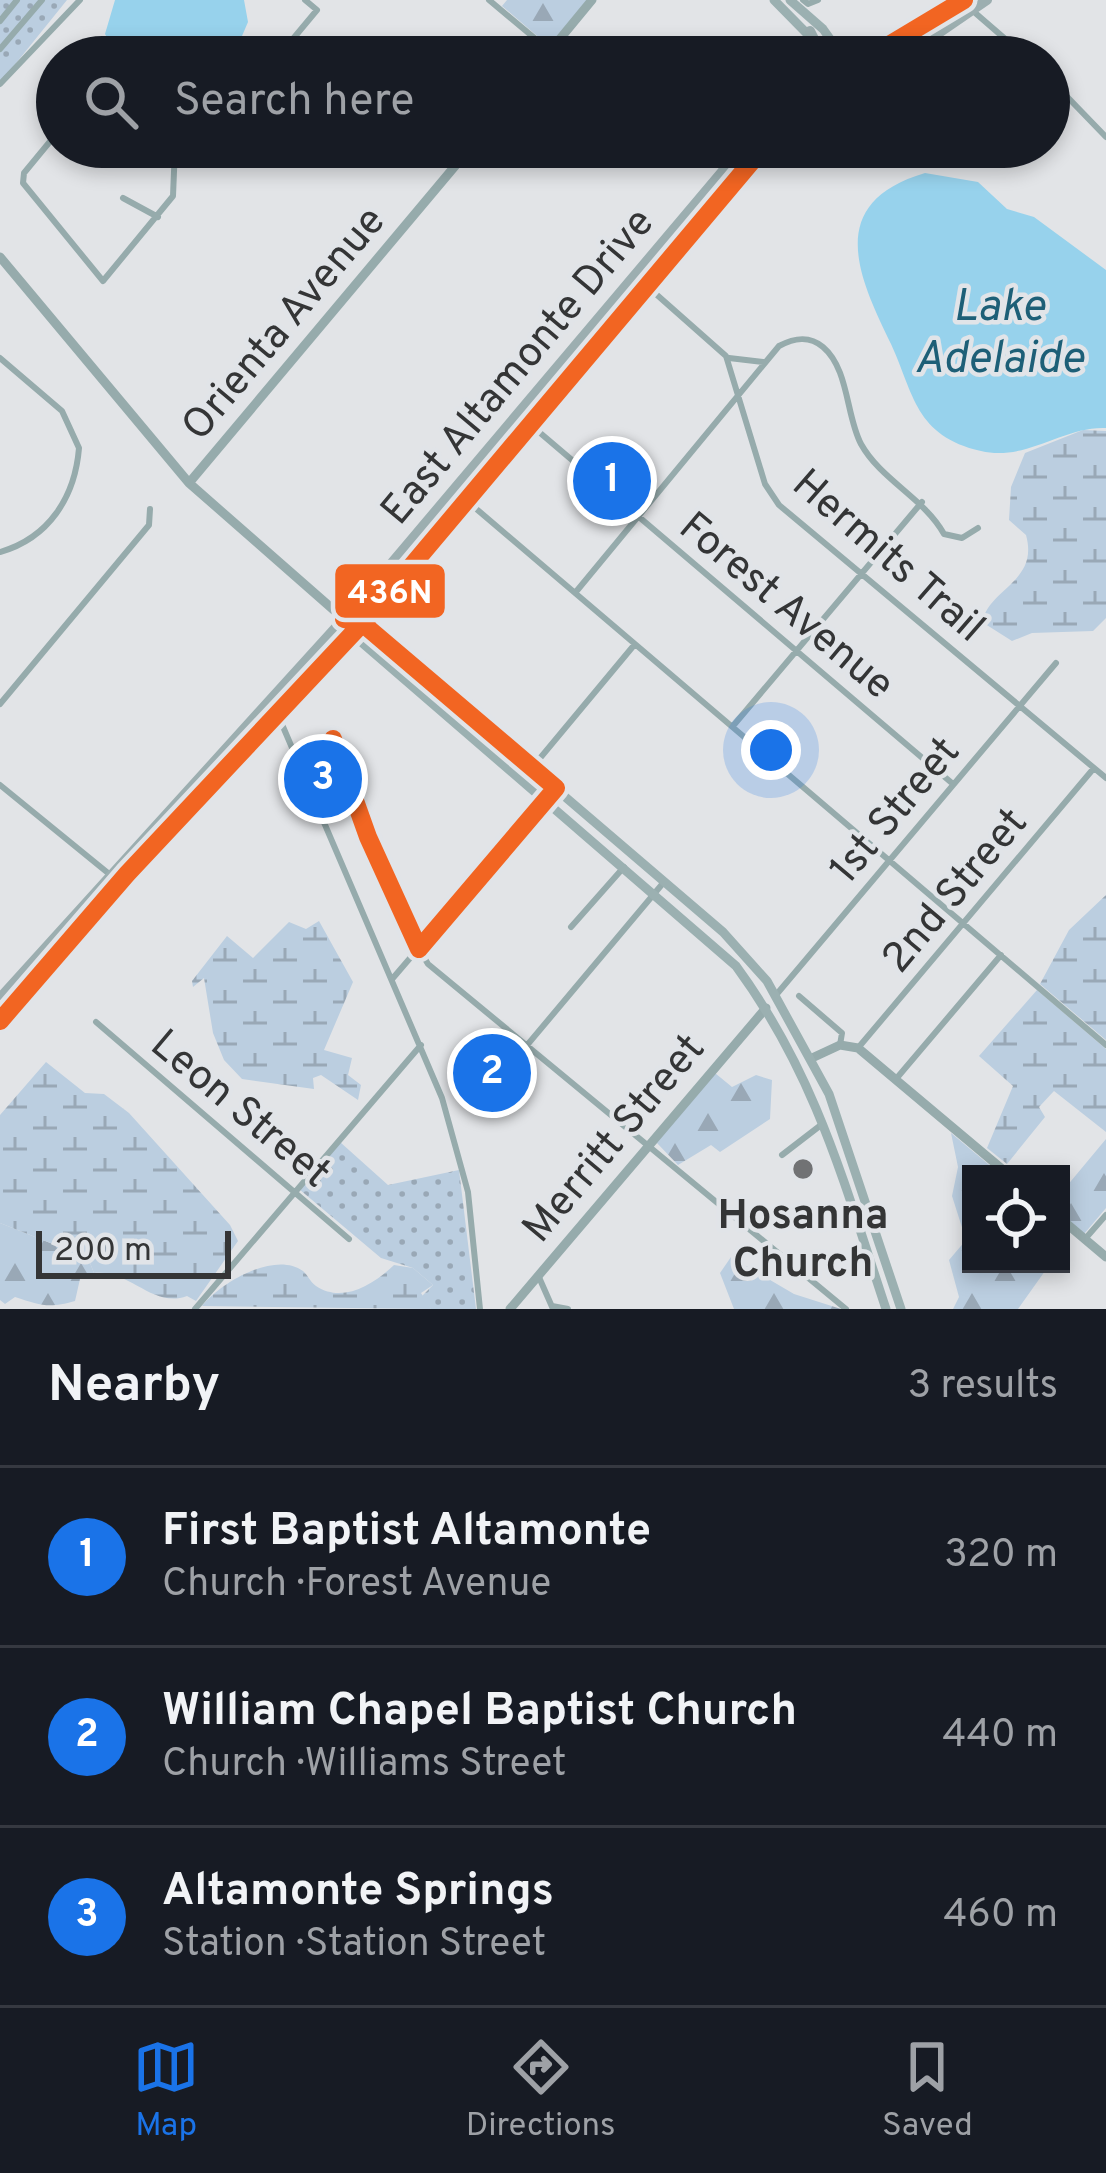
<!DOCTYPE html>
<meta charset="utf-8">
<style>
:root{--surface:#171b24;--page:#20242c;--text:#f1f3f6;--muted:#9ea1a6;--line:#363941;--accent:#1a73e8}
body{margin:0;font-family:Overpass,sans-serif;background:var(--page);color:var(--text)}
.controls{position:absolute;right:36px;bottom:36px;display:grid;overflow:hidden;border-radius:0px;box-shadow:0 6px 18px #0003}
.controls button{width:108px;height:108px;display:grid;place-items:center;padding:0;border:0;border-bottom:3px solid var(--line);background:var(--surface);color:var(--text);font:60px sans-serif}
.scale{position:absolute;left:36px;bottom:30px;width:195px;box-sizing:border-box;padding-left:12px;border:6px solid #343536;border-top:0;font-size:33px;line-height:42px;white-space:nowrap;color:#343536;-webkit-text-stroke:9px #e1e4e8;paint-order:stroke}
.you{position:absolute;left:771px;top:750px;width:42px;height:42px;margin:-30px;border:9px solid #fff;border-radius:50%;background:#1a73e8;box-shadow:0 0 0 18px #1a73e833}
.badge{display:grid;place-items:center;width:78px;height:78px;border-radius:50%;background:var(--accent);color:#fff;font-size:39px;font-weight:700}
.pin{position:absolute;translate:-50% -50%;border:6px solid #fff;box-shadow:0 3px 12px #0006}
.list{margin:0;padding:0;list-style:none}
h2{display:flex;justify-content:space-between;align-items:center;height:156px;margin:0;padding:0 48px;font-size:51px}
h2 small{font-size:39px;font-weight:400;color:var(--muted)}
.list li{display:grid;grid-template-columns:78px 1fr auto;gap:36px;align-items:center;box-sizing:border-box;height:180px;padding:0 48px;border-top:3px solid var(--line)}
.list b{display:block;font-size:45px;white-space:nowrap}
.list p{margin:0;font-size:39px;white-space:nowrap;color:var(--muted)}
.list em{font-size:39px;font-style:normal;color:var(--muted)}
.icon{flex:none;width:66px;height:66px;fill:none;stroke:currentColor;stroke-width:2;stroke-linecap:round;stroke-linejoin:round}
.map{position:relative;flex:none;width:1106px;height:1309px;overflow:hidden}
.search{position:absolute;background:var(--surface);box-shadow:0 6px 18px #0003;left:36px;right:36px;top:36px;height:132px;display:flex;align-items:center;gap:30px;box-sizing:border-box;padding:0 42px;border-radius:66px;color:var(--muted);font-size:45px}
.sheet{height:696px;background:var(--surface)}
nav{display:flex;justify-content:space-around;align-items:center;box-sizing:border-box;height:168px;border-top:3px solid var(--line);background:var(--surface);font-size:33px;color:var(--muted)}
nav a{display:grid;justify-items:center;gap:6px}
nav .on{color:var(--accent)}
.map>svg:first-child{display:block}
.forest{fill:url(#forest-firs)}
.wetland{fill:url(#wetland-marsh)}
.park{fill:url(#park-dots)}
.water{fill:#97d2ec}
.lines{fill:none;stroke-linecap:round;stroke-linejoin:round}
.minor{stroke:#96abac;stroke-width:6}
.tertiary{stroke:#96abac;stroke-width:9}
.secondary{stroke:#9bb0b1;stroke-width:9}
.primary{stroke:#9caeb0;stroke-width:10}
.bus-1-casing{stroke:#e1e4e8;stroke-width:27}
.bus-1{stroke:#f26522;stroke-width:18}
.poi-dot{fill:#717274;stroke:#e1e4e8;stroke-width:4.5}
.labels{text-anchor:middle;stroke-width:9;stroke-linejoin:round;paint-order:stroke}
.street-label{font-size:42px;fill:#343536;stroke:#e1e4e8}
.poi-label{font-size:42px;font-weight:bold;fill:#343536;stroke:#e1e4e8}
.water-label{font-size:45px;font-style:italic;fill:#1d5f77;stroke:#e1e4e8}
.line-badge{stroke:#e1e4e8;stroke-width:4.5}
.badge-label{font-size:33px;text-anchor:middle;font-weight:bold;fill:#fff}
</style>
<div class="map">
<svg width="1106" height="1309" viewBox="0 0 1106 1309">
<defs>
<pattern id="forest-firs" width="22" height="20" patternUnits="userSpaceOnUse" patternTransform="scale(3)"><rect width="22" height="20" fill="#bbcee0"/><path d="M5 1l3.5 6h-7zM16 11l3.5 6h-7z" fill="#99a8b6"/></pattern>
<pattern id="wetland-marsh" width="20" height="14" patternUnits="userSpaceOnUse" patternTransform="scale(3)"><rect width="20" height="14" fill="#bbcee0"/><path d="M1 5h8M5 5V1M11 12h8M15 12V8" fill="none" stroke="#99a8b6"/></pattern>
<pattern id="park-dots" width="8" height="8" patternUnits="userSpaceOnUse" patternTransform="scale(3)"><rect width="8" height="8" fill="#bbcee0"/><path d="M2 2h.1M6 6h.1" fill="none" stroke="#99a8b6" stroke-width="1.8" stroke-linecap="round"/></pattern>
</defs>
<rect width="100%" height="100%" fill="#e2e4e7"/>
<!-- forest -->
<path class="forest" d="M 507,0 L 587,0 L 549,46 L 502,6 Z
M 715,1073 L 732,1087 L 756,1075 L 772,1080 L 770,1119 L 720,1152 L 711,1145 L 678,1165 L 656,1142 Z
M 951,1133 L 1000,1174 L 971,1174 L 971,1264 L 1050,1264 L 1018,1309 L 953,1309 L 959,1297 L 949,1260 L 966,1240 L 952,1196 L 958,1167 Z
M 1106,1139 L 1106,1208 L 1084,1234 L 1061,1214 L 1061,1193 Z
M 0,1223 L 88,1258 L 94,1273 L 80,1279 L 75,1301 C 48,1309 40,1305 15,1297 L 5,1304 L 0,1300 Z
M 731,1257 L 794,1294 L 841,1309 L 734,1309 L 720,1273 Z"/>
<!-- wetland -->
<path class="wetland" d="M 1083,430 L 1106,431 L 1106,618 L 1093,631 L 1032,633 L 1012,641 L 982,622 C 990,587 1039,582 1026,535 L 1009,520 L 1011,487 L 1025,453 Z
M 1106,895 L 1106,1040 L 1040,984 L 1069,930 Z
M 319,921 L 353,982 L 324,1050 L 352,1058 L 348,1075 L 361,1085 L 358,1100 L 321,1075 L 313,1078 L 314,1089 L 242,1079 L 224,1060 L 213,1033 L 204,978 L 193,987 L 192,981 L 227,936 L 253,958 L 289,922 L 306,929 Z
M 1037,990 L 1106,1049 L 1106,1132 L 1054,1091 L 1039,1107 L 1045,1117 L 1007,1164 L 987,1148 L 1013,1086 L 979,1056 Z
M 46,1062 L 85,1093 L 104,1094 L 129,1113 L 230,1225 L 238,1241 L 196,1301 L 187,1296 C 153,1309 130,1269 94,1273 L 88,1258 L 0,1223 L 0,1115 Z
M 394,1265 L 413,1268 L 433,1285 L 421,1293 L 431,1309 L 202,1306 C 219,1284 274,1250 303,1271 C 308,1275 310,1282 316,1286 C 343,1304 374,1284 394,1265 Z"/>
<!-- park -->
<path class="park" d="M 0,0 L 67,0 L 0,83 Z
M 340,1142 L 388,1185 L 459,1170 L 476,1309 L 431,1309 L 421,1297 L 433,1285 L 413,1268 L 381,1258 L 299,1189 Z"/>
<!-- water -->
<path class="water" d="M 115,0 L 244,0 L 248,22 L 233,57 L 119,57 L 105,34 Z
M 925,173 L 978,182 L 1007,209 L 1034,217 L 1106,270 L 1106,428 C 1063,426 1026,462 981,451 C 915,436 914,394 891,344 C 858,276 824,203 925,173 Z"/>
<g class="lines">
<!-- minor -->
<path class="minor" d="M 489,0 L 550,51
M 803,0 L 808,4 L 818,0
M 973,11 L 1026,57
M 0,21 L 17,0
M 0,49 L 42,0
M 287,57 L 292,40 L 317,10 L 305,0
M 1049,78 L 1106,137
M 0,84 L 80,0
M 1049,113 L 1066,93
M 57,133 L 24,173 L 23,183 L 103,281 L 173,196 L 175,147
M 123,198 L 158,217
M 648,287 L 726,356 L 765,484 L 779,505 L 1106,778
M 0,358 L 62,411 L 79,448 C 75,497 49,538 0,552
M 729,358 L 763,362
M 532,426 L 953,784
M 467,501 L 1106,1045
M 575,593 L 779,346 C 794,338 809,335 823,347 C 849,369 846,416 861,444 C 881,480 924,498 944,534 L 962,538 L 978,528
M 0,704 L 149,525 L 150,509
M 278,715 L 442,1098 L 468,1192 L 480,1309
M 733,726 L 922,502
M 531,769 L 635,644
M 0,785 L 108,873
M 571,927 L 624,867
M 419,949 L 428,964 L 846,1309
M 393,978 L 555,789
M 776,995 L 1056,663
M 799,996 L 842,1033 L 840,1045
M 96,1022 L 349,1239
M 858,1048 L 1094,768
M 896,1079 L 1001,955
M 476,1106 L 664,882
M 782,1155 L 821,1125
M 1085,1239 L 1106,1215
M 538,1275 L 553,1309
M 552,1306 L 568,1309
M 195,1309 L 421,1045"/>
<!-- tertiary -->
<path class="tertiary" d="M 545,57 L 592,0
M 0,257 L 189,483 L 344,619
M 189,483 L 471,147
M 812,1058 L 840,1045 L 858,1048 L 1008,1174
M 1061,1219 L 1106,1257
M 510,1309 L 766,1008"/>
<!-- secondary -->
<path class="secondary" d="M 774,0 L 830,57
M 790,0 L 823,29 L 843,57
M 344,619 L 362,623 L 723,932 L 767,981 L 829,1094 L 901,1309
M 344,619 L 352,634 L 736,966 C 816,1075 844,1183 886,1309"/>
<!-- primary -->
<path class="primary" d="M 810,31 L 823,57
M 869,57 L 964,0
M 904,57 L 987,0
M 0,998 L 358,603 L 743,147
M 0,1021 L 127,874 L 371,614 L 764,147"/>
<defs>
<path id="bus-1" d="M 869,57 L 964,0
M 344,619 L 362,623 L 556,788
M 333,739 L 368,837 L 419,949
M 419,949 L 556,788
M 0,1021 L 127,874 L 371,614 L 764,147"/>
</defs>
<!-- bus-1 casing -->
<use href="#bus-1" class="bus-1-casing"/>
<!-- bus-1 -->
<use href="#bus-1" class="bus-1"/>
</g>
<!-- markers -->
<circle class="poi-dot" cx="803" cy="1169" r="12"/>
<g class="labels">
<!-- street labels -->
<g class="street-label">
<text transform="translate(282 322) rotate(-50)" y="15">Orienta Avenue</text>
<text transform="translate(516 365) rotate(-50)" y="15">East Altamonte Drive</text>
<text transform="translate(890 554) rotate(41)" y="15">Hermits Trail</text>
<text transform="translate(788 604) rotate(40)" y="15">Forest Avenue</text>
<text transform="translate(893 809) rotate(-50)" y="15">1st Street</text>
<text transform="translate(953 889) rotate(-50)" y="15">2nd Street</text>
<text transform="translate(242 1107) rotate(40)" y="15">Leon Street</text>
<text transform="translate(612 1137) rotate(-50)" y="15">Merritt Street</text>
</g>
<!-- poi labels -->
<g class="poi-label">
<text x="803" y="1228">Hosanna<tspan x="803" dy="48">Church</tspan></text>
</g>
<!-- water labels -->
<g class="water-label">
<text x="999" y="320">Lake<tspan x="999" dy="52">Adelaide</tspan></text>
</g>
</g>
<rect class="line-badge" x="333" y="562" width="114" height="58" rx="12" fill="#f26522"/>
<g class="badge-label">
<text x="390" y="603">436N</text>
</g>
</svg>
<div class="controls">
<button><svg class="icon" aria-label="locate" viewBox="0 0 24 24"><circle cx="12" cy="12" r="6"/><path d="M12 2v4M12 18v4M2 12h4M18 12h4"/></svg></button>
</div>
<div class="scale">200 m</div>
<div class="you"></div>
<div class="pin badge" style="left:612px;top:481px">1</div>
<div class="pin badge" style="left:492px;top:1073px">2</div>
<div class="pin badge" style="left:323px;top:779px">3</div>
<div class="search"><svg class="icon" aria-label="search" viewBox="0 0 24 24"><circle cx="10" cy="10" r="6"/><path d="M15 15l6 6"/></svg>Search here</div>
</div>
<section class="sheet">
<h2>Nearby<small>3 results</small></h2>
<ul class="list">
<li><span class="badge">1</span><div><b>First Baptist Altamonte</b><p>Church · Forest Avenue</p></div><em>320 m</em></li>
<li><span class="badge">2</span><div><b>William Chapel Baptist Church</b><p>Church · Williams Street</p></div><em>440 m</em></li>
<li><span class="badge">3</span><div><b>Altamonte Springs</b><p>Station · Station Street</p></div><em>460 m</em></li>
</ul>
</section>
<nav>
<a class="on"><svg class="icon" aria-label="map" viewBox="0 0 24 24"><path d="M3 6l6-2 6 2 6-2v14l-6 2-6-2-6 2zM9 4v14M15 6v14"/></svg>Map</a>
<a><svg class="icon" aria-label="directions" viewBox="0 0 24 24"><path d="M12 3l9 9-9 9-9-9zM9 14v-3h6M13 9l2 2-2 2"/></svg>Directions</a>
<a><svg class="icon" aria-label="saved" viewBox="0 0 24 24"><path d="M7 4h10v16l-5-4-5 4z"/></svg>Saved</a>
</nav>
